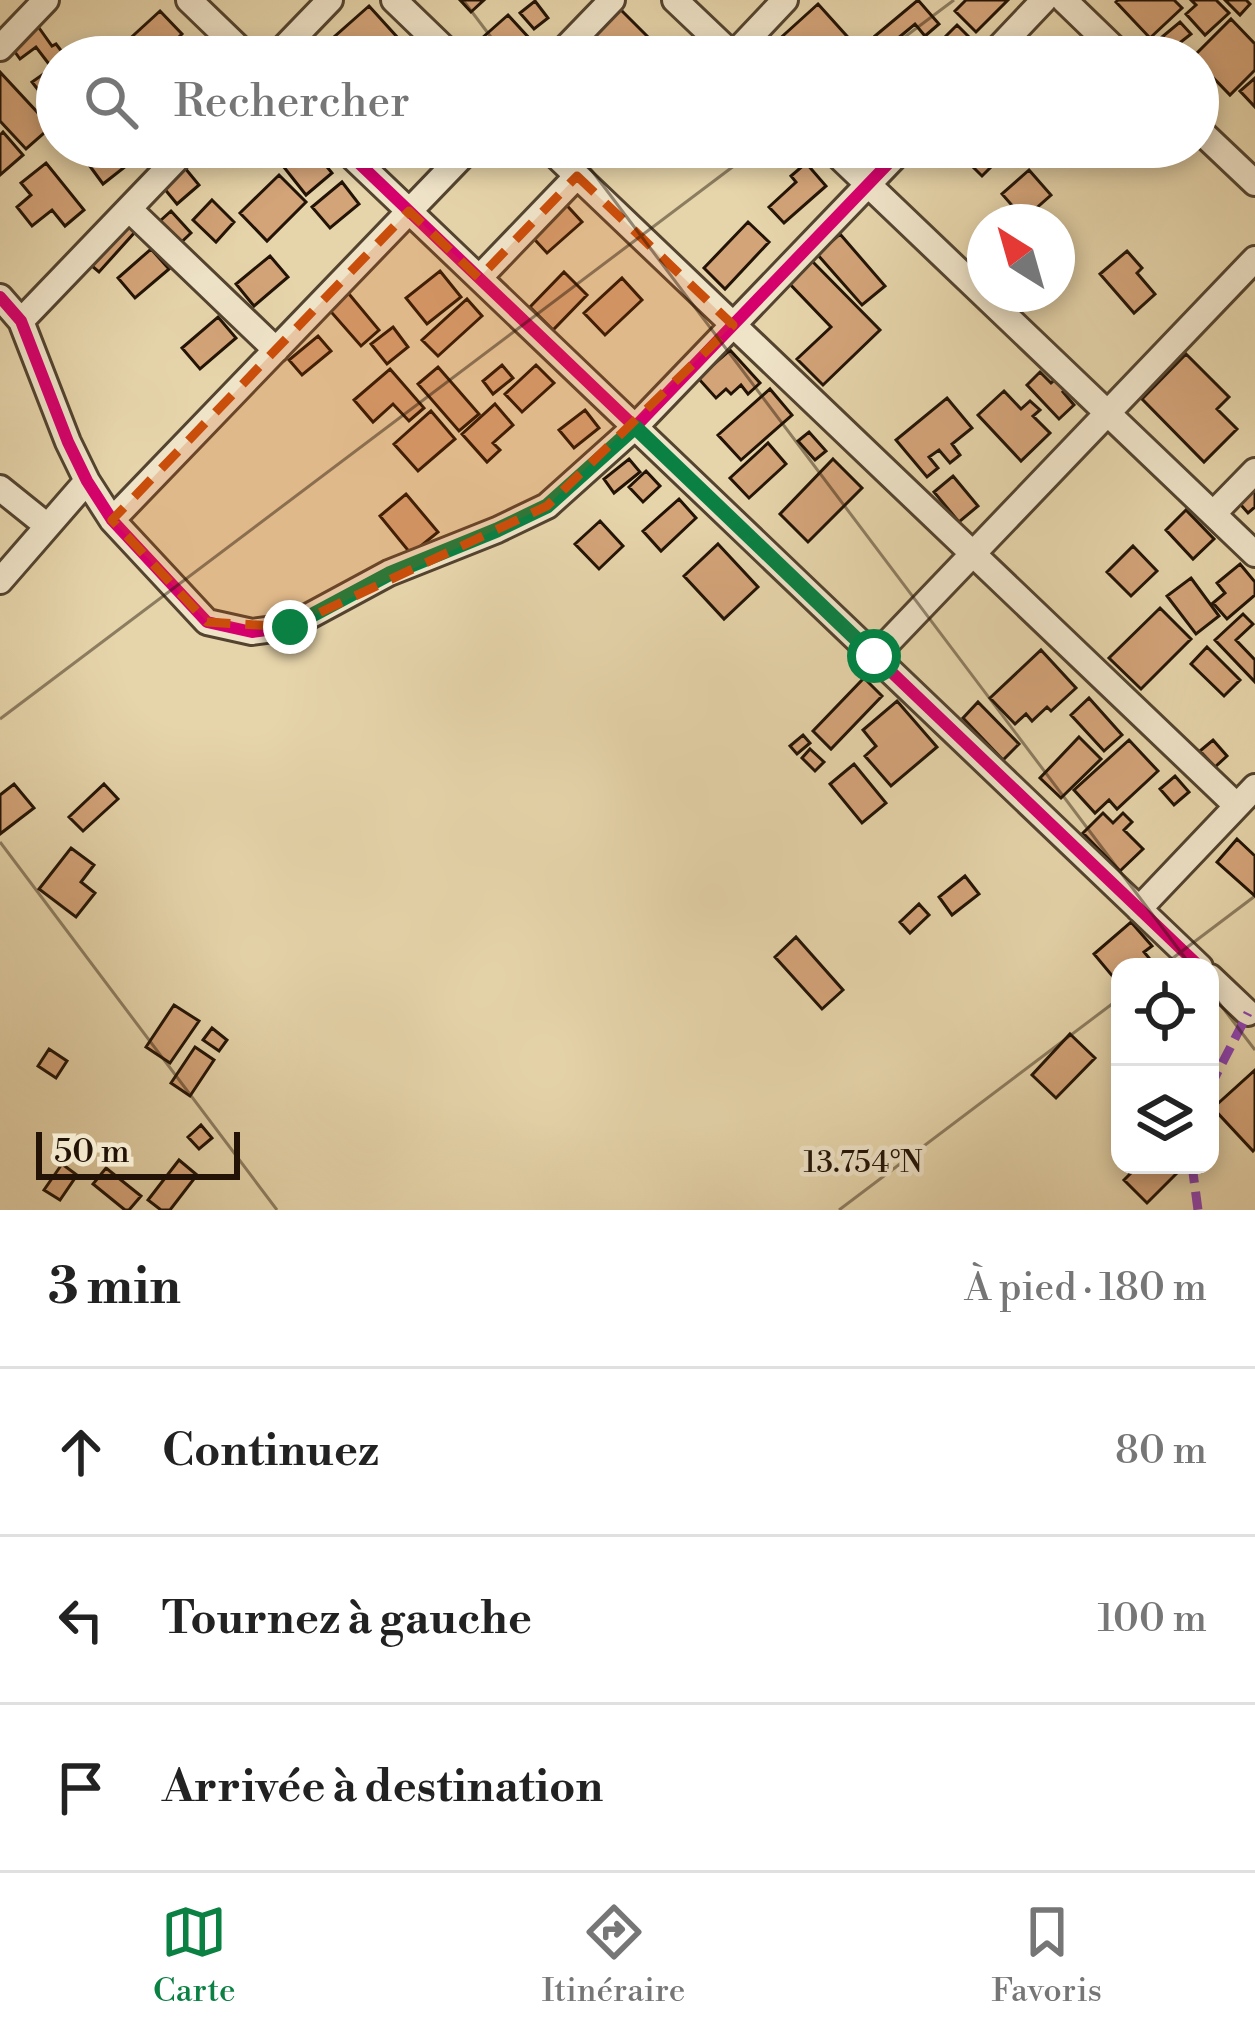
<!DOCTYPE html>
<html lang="fr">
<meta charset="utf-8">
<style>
:root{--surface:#fff;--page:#f2f2f2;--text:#222;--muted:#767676;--line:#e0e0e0;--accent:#0b8043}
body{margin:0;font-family:"Libre Bodoni",serif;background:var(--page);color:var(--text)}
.controls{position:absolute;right:36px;bottom:36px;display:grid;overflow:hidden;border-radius:24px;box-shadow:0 6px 18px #0003}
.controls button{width:108px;height:108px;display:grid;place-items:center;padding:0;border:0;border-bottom:3px solid var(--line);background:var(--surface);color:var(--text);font:60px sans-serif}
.compass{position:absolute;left:967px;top:204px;width:108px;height:108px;border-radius:50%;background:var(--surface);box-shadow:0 6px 18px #0003;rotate:323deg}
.scale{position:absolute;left:36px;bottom:30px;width:204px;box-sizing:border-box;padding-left:12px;border:6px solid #221306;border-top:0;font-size:33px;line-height:42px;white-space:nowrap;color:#221306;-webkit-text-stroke:9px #efe3c8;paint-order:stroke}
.stop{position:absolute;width:36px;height:36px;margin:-27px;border:9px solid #0b8043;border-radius:50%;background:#fff}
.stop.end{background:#0b8043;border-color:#fff;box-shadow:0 3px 12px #0008}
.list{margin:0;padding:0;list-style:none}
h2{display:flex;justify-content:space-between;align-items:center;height:156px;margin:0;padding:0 48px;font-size:51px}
h2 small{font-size:39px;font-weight:400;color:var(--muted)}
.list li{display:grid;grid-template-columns:78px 1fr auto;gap:36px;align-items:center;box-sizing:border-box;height:168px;padding:0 48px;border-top:3px solid var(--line)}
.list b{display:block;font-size:45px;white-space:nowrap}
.list em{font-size:39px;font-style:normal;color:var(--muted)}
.icon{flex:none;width:66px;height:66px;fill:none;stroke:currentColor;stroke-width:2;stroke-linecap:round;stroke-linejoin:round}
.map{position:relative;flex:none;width:1255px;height:1210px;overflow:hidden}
.search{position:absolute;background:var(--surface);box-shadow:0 6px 18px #0003;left:36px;right:36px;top:36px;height:132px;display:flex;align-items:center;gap:30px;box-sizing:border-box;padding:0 42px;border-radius:66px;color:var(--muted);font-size:45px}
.sheet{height:660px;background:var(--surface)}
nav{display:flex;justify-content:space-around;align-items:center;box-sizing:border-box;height:168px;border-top:3px solid var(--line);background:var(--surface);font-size:33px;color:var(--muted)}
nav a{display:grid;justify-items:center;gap:6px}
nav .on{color:var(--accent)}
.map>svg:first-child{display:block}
.building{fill:#d4a479;stroke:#221306;stroke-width:3}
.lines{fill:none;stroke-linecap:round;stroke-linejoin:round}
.street-casing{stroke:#53432f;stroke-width:30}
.street{stroke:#efe3c8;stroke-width:24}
.quiet{stroke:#8e44ad;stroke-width:9;stroke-dasharray:18 9;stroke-linecap:butt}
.cycleway-casing{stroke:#efe3c8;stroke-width:20}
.cycleway{stroke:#d6006c;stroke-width:12}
.route{stroke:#0b8043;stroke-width:15}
.marked{fill:#ca4e0b;fill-opacity:0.2;stroke:#ca4e0b;stroke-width:9;stroke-dasharray:24 15;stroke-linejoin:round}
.ticks{fill:none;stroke:#221306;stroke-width:3;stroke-opacity:0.45}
.ticks-label{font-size:30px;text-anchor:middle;fill:#221306;stroke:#efe3c8;stroke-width:9;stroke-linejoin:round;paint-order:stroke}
</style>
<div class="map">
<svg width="1255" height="1210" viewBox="0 0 1255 1210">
<rect width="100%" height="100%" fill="#e6d4aa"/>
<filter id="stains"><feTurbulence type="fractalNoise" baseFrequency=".00167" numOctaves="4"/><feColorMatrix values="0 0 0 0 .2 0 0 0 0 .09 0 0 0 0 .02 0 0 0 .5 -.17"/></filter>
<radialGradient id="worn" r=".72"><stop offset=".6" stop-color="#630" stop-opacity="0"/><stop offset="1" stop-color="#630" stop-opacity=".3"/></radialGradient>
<!-- building -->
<path class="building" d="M 460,0 L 484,0 L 471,12 Z
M 918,0 L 939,24 L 925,36 L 915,24 L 897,39 L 908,51 L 901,57 L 893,57 L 875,36 Z
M 966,0 L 1008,0 L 976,32 L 955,11 Z
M 1118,0 L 1174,0 L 1182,8 L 1150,38 L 1116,2 Z
M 1191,0 L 1216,0 L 1229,13 L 1205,35 L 1186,14 L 1196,5 Z
M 1225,0 L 1246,0 L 1250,4 L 1240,15 Z
M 535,1 L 548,18 L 534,29 L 520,13 Z
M 818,4 L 854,44 L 840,57 L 770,57 L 765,52 Z
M 369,6 L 398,38 L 378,57 L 335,57 L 325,45 Z
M 617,6 L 668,57 L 629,57 L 618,45 L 606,57 L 593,57 L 579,43 Z
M 160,11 L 182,34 L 158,57 L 137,57 L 124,44 Z
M 508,15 L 530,39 L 511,57 L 499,57 L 482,38 Z
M 1231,19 L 1255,44 L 1255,70 L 1230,95 L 1198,62 L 1198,57 L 1193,57 Z
M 1180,22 L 1191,34 L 1172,49 L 1162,37 Z
M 37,25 L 52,46 L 56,44 L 66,57 L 57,57 L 57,106 L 53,109 L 32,82 L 52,68 L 36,47 L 20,59 L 10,45 Z
M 957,25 L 973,41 L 961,53 L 945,37 Z
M 869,45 L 878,57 L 853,57 Z
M 0,72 L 51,127 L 26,149 L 0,121 Z
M 1255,78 L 1255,107 L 1240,91 Z
M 3,132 L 23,155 L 0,175 L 0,135 Z
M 91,147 L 112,147 L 126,166 L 103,184 L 81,154 Z
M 306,147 L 311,147 L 332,173 L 306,195 L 283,166 Z
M 561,147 L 606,147 L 584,170 Z
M 968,147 L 977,147 L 994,164 L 982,176 L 960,154 Z
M 180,162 L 199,185 L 177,204 L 158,181 Z
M 46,163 L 84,210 L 65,226 L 52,210 L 32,226 L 17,207 L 31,195 L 21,183 Z
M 806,163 L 826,186 L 784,223 L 769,207 L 796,182 L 791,176 Z
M 1029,170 L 1051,195 L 1024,219 L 1002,194 Z
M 279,175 L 306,202 L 267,241 L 240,213 Z
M 342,182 L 359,204 L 330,228 L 312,207 Z
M 560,198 L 582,222 L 547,253 L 525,229 Z
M 212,200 L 234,222 L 216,242 L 193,220 Z
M 171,211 L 191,233 L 170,253 L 149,231 Z
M 122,220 L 135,232 L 99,272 L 86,261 Z
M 748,222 L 769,242 L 725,289 L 704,268 Z
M 840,234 L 885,286 L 862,305 L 817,254 Z
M 151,249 L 169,269 L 135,298 L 118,278 Z
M 1127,251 L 1142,268 L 1137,273 L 1155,294 L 1134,313 L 1100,274 Z
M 270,256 L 288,277 L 254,306 L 236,284 Z
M 809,258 L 880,330 L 823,385 L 797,359 L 831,327 L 786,280 Z
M 440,271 L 461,297 L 427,324 L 406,298 Z
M 564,272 L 587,295 L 553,330 L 530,307 Z
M 622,278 L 642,300 L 605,335 L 584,313 Z
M 344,288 L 379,330 L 361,346 L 325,305 Z
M 467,299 L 482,316 L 438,356 L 422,340 Z
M 218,317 L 236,338 L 200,369 L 182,348 Z
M 393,327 L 408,347 L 387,364 L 371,344 Z
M 318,336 L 331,351 L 302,375 L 289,360 Z
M 730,350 L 760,383 L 748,394 L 741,385 L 731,394 L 726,389 L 716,398 L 698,378 Z
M 1186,354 L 1229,397 L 1217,409 L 1237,429 L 1204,462 L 1142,399 Z
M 502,365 L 513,378 L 493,394 L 483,381 Z
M 536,365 L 554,383 L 522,412 L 505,394 Z
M 438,367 L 479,414 L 459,431 L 418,384 Z
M 390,369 L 424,408 L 409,421 L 393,404 L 373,422 L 354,400 Z
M 1040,372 L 1051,383 L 1059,376 L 1069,387 L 1063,392 L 1074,405 L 1059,419 L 1027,385 Z
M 770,389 L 792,415 L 741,460 L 718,435 Z
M 1004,391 L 1021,409 L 1030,401 L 1040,410 L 1033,416 L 1050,433 L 1021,461 L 978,415 Z
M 947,398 L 972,428 L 952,444 L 960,455 L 950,463 L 939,450 L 929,457 L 938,468 L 927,477 L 896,440 Z
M 495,404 L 513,425 L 493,443 L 500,450 L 487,462 L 462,434 Z
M 585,410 L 599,428 L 574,448 L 559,430 Z
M 431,411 L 455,439 L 418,471 L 394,444 Z
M 809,432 L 826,451 L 815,460 L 798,441 Z
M 768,443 L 786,464 L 749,498 L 730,478 Z
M 629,459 L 640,472 L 614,493 L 604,479 Z
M 833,459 L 862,488 L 808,542 L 780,514 Z
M 646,471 L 660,486 L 643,502 L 629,487 Z
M 953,476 L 978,506 L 959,522 L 934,492 Z
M 1249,485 L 1255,492 L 1255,507 L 1248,513 L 1234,497 Z
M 406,494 L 438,532 L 411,554 L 380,516 Z
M 679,499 L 696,518 L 661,551 L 643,531 Z
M 1186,510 L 1214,539 L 1193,559 L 1166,530 Z
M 600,521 L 623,546 L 599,569 L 575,544 Z
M 718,544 L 758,587 L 724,619 L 684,576 Z
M 1133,546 L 1157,571 L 1131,596 L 1107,572 Z
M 1240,564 L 1255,582 L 1255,595 L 1227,619 L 1213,603 L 1225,593 L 1217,583 Z
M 1191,578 L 1219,616 L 1196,634 L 1167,596 Z
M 1160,608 L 1191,639 L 1141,689 L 1109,658 Z
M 1243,614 L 1253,624 L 1236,640 L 1255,660 L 1255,682 L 1215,640 Z
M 1207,647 L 1240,680 L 1224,696 L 1191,664 Z
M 1041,650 L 1076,688 L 1051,711 L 1047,707 L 1032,721 L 1026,714 L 1015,724 L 990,698 Z
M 864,678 L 882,696 L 831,749 L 813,731 Z
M 1089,698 L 1122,735 L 1104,751 L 1071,715 Z
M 897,701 L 937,747 L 891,786 L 865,756 L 876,746 L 863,730 Z
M 978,702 L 1019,744 L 1003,760 L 963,718 Z
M 803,735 L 810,743 L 797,754 L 790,746 Z
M 1079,737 L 1101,759 L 1061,798 L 1040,778 Z
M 1129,740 L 1158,771 L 1117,809 L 1109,800 L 1095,813 L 1074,790 Z
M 1213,740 L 1227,756 L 1215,767 L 1200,751 Z
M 810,749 L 824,762 L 815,771 L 802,758 Z
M 854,764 L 886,803 L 862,823 L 830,784 Z
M 1175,776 L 1189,792 L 1174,805 L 1160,789 Z
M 14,784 L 34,808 L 0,834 L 0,795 Z
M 104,784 L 118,799 L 83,831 L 69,817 Z
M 1103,813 L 1113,823 L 1123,813 L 1132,822 L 1124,830 L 1143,849 L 1120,871 L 1083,833 Z
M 1237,839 L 1255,856 L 1255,896 L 1217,862 Z
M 71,848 L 94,865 L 81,882 L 95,893 L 76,917 L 39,889 Z
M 965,876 L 979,894 L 952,915 L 939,897 Z
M 919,904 L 929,915 L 910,933 L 900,922 Z
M 1131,922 L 1152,946 L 1144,952 L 1154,964 L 1150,967 L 1120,967 L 1119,984 L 1094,954 Z
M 796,937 L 843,990 L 822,1009 L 775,957 Z
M 174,1005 L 199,1021 L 170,1063 L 146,1047 Z
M 212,1028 L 227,1040 L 219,1051 L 203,1040 Z
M 1070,1034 L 1095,1058 L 1056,1098 L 1032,1075 Z
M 195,1047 L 214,1060 L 190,1096 L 171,1083 Z
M 49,1049 L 67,1061 L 56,1078 L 38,1066 Z
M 1255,1070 L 1255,1149 L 1253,1151 L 1213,1108 Z
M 201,1125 L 212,1138 L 199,1149 L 188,1137 Z
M 179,1160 L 197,1175 L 170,1210 L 161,1210 L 148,1200 Z
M 62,1164 L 77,1175 L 60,1200 L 44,1190 Z
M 1139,1165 L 1181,1165 L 1183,1167 L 1147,1203 L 1124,1180 Z
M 106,1168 L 141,1196 L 129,1210 L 125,1210 L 93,1184 Z"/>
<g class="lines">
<defs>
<path id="street" d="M 189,0 L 248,57
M 394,0 L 453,57
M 675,0 L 735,57
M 1064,0 L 1123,57
M 0,48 L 46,0
M 733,55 L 785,0
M 275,57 L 330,0
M 557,57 L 612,0
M 990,57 L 1044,0
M 1198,129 L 1255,183
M 342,147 L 1200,967
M 547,147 L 1237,806
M 829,147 L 1255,554
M 129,209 L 276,350
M 479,278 L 577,176
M 0,297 L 21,321 L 68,442 L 87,481 L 112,520 L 207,622 L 252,632 L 289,627 L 389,573 L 497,530 L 547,506 L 635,427 L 904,147
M 21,321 L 188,147
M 0,488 L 46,525
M 1213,514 L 1255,471
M 112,520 L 471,147
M 0,581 L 87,481
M 875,656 L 1255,259
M 1139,909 L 1255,787
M 1210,977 L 1248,1013"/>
</defs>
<!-- street casing -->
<use href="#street" class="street-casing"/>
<!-- street -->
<use href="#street" class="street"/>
<!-- quiet -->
<path class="quiet" d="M 1210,1087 L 1248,1013
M 1192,1165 L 1198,1210"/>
<defs>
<path id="cycleway" d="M 342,147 L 1200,967
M 0,297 L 21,321 L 68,442 L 87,481 L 112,520 L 207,622 L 252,632 L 289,627 L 389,573 L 497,530 L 547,506 L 635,427 L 904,147"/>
</defs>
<!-- cycleway casing -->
<use href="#cycleway" class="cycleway-casing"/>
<!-- cycleway -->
<use href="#cycleway" class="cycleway"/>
</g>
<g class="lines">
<!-- route -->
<path class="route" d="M 290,627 L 389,574 L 497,530 L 547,506 L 635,427 L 874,656"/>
</g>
<!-- marked area -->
<path class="marked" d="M 577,176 L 733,325 L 547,506 L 289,627 L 207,622 L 112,520 L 409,211 L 479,278 Z"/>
<!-- ticks -->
<path class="ticks" d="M 463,0 L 506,57M 878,57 L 954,0M 574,147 L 1192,967M 0,719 L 759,147M 0,842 L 277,1210M 1161,967 L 1255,896M 1210,991 L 1255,1050M 839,1210 L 1120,998"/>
<g class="ticks-label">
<text x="863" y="1172">13.754°N</text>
</g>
<rect width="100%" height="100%" filter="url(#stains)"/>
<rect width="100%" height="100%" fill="url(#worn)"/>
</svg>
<div class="controls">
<button><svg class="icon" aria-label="locate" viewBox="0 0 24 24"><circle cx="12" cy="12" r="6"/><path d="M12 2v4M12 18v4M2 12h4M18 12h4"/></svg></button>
<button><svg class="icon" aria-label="layers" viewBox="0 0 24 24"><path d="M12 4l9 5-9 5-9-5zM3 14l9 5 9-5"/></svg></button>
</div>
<svg class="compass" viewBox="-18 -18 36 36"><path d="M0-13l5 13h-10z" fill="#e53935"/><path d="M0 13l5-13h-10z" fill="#767676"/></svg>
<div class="scale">50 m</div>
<div class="stop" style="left:874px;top:656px"></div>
<div class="stop end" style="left:290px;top:627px"></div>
<div class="search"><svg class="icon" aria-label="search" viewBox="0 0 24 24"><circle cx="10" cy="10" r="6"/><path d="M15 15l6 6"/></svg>Rechercher</div>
</div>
<section class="sheet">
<h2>3 min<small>À pied · 180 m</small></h2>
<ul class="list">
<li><svg class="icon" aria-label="ahead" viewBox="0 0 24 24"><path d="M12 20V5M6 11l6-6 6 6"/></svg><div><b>Continuez</b></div><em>80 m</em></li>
<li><svg class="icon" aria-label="left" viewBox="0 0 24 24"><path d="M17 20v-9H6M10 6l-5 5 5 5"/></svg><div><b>Tournez à gauche</b></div><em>100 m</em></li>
<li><svg class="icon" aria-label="arrive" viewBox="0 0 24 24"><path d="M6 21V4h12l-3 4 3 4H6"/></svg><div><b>Arrivée à destination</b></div></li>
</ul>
</section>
<nav>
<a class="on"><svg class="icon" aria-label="map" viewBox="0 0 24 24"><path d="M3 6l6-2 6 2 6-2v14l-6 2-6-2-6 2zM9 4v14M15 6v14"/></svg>Carte</a>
<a><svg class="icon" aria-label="directions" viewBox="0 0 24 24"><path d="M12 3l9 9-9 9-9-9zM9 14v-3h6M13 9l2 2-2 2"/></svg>Itinéraire</a>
<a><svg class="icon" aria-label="saved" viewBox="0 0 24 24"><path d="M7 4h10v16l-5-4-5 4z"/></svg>Favoris</a>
</nav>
